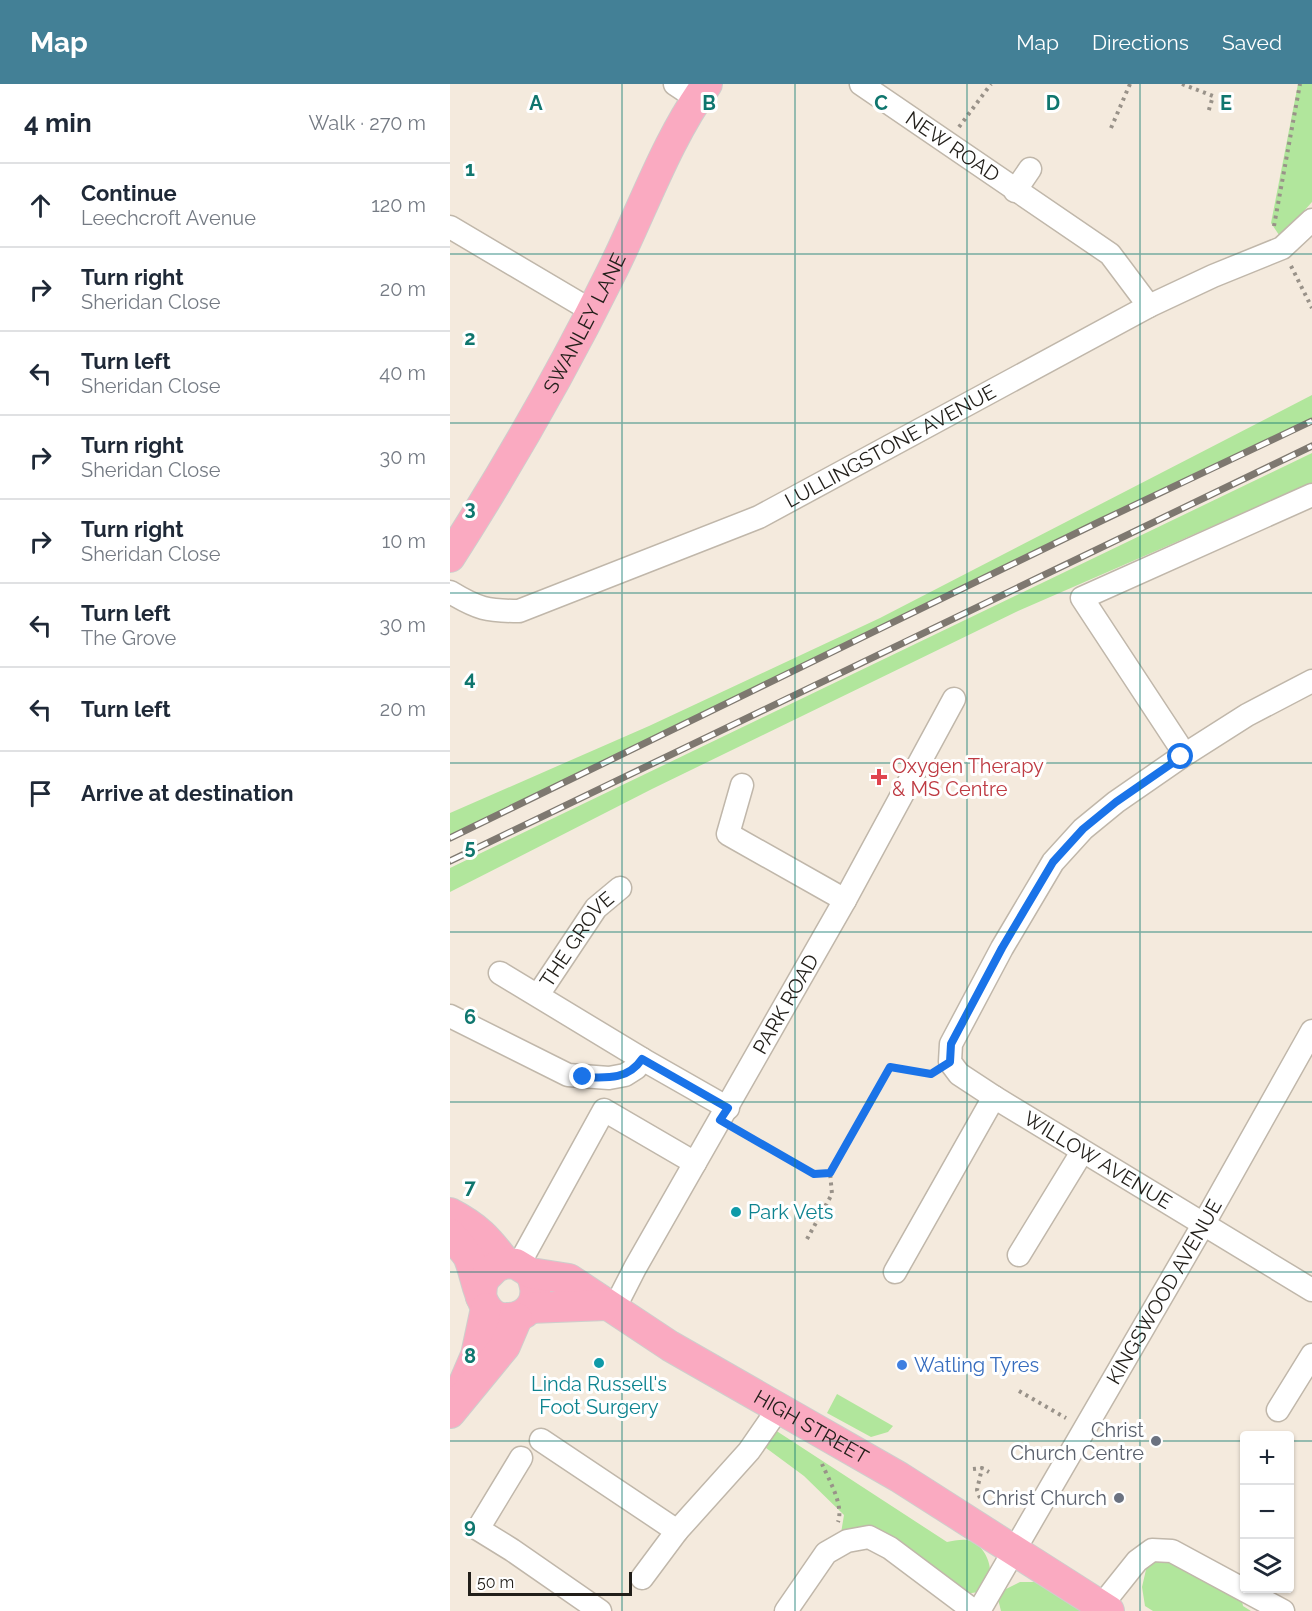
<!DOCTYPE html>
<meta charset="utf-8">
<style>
:root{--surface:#fff;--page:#f2f2f3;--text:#1f2937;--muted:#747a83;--line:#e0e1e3;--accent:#438096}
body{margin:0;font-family:Raleway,sans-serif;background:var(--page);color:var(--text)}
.controls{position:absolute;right:18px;bottom:18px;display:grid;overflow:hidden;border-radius:6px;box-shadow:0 2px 4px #0004}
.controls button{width:54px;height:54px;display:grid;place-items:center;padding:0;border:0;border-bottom:2px solid var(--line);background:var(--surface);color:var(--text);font:30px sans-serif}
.scale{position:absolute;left:18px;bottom:15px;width:164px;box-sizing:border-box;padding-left:6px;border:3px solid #211e19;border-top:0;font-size:16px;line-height:21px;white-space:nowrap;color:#211e19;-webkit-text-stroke:4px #fff;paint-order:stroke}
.stop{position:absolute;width:18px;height:18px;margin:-14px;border:4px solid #1a73e8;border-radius:50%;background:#fff}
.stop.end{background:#1a73e8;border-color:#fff;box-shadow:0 2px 6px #0008}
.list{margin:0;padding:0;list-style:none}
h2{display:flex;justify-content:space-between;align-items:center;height:78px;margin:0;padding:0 24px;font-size:26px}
h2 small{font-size:20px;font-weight:400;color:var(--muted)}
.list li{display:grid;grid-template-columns:39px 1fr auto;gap:18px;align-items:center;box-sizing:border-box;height:84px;padding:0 24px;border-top:2px solid var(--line)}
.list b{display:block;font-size:22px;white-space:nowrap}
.list p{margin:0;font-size:20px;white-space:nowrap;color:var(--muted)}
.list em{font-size:20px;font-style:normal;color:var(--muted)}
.icon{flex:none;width:33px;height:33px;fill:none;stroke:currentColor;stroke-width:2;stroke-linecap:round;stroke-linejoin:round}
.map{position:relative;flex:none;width:862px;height:1527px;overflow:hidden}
header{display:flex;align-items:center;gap:36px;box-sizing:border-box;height:84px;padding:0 30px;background:var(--accent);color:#fff}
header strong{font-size:28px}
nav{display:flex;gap:33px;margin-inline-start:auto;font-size:21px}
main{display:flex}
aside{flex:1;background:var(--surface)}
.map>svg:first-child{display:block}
.green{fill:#b1e69c}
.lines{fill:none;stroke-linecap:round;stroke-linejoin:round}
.minor-casing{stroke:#c0b7aa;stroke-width:25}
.major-casing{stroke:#cececc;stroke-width:32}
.path{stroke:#999289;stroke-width:4;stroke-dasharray:3 4.5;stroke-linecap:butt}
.minor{stroke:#fff;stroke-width:22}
.major{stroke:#faaac1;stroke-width:30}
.rail-casing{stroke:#7e7870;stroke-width:7}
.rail{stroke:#fff;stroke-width:4.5;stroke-dasharray:14;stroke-linecap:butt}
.route{stroke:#1a73e8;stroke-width:8}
.grid{fill:none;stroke:#0f766e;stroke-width:1.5;stroke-opacity:0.55}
.health-dot{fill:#e0444e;stroke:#fff;stroke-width:2}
.culture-dot{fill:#0f9aa8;stroke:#fff;stroke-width:2}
.shop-dot{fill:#3f7fe0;stroke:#fff;stroke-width:2}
.worship-dot{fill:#6b7280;stroke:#fff;stroke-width:2}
.labels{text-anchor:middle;stroke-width:6;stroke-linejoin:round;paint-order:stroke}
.street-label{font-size:20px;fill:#211e19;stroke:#fff}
.health-label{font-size:20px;fill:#be3a42;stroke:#fff;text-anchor:start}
.culture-label{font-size:20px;fill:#0d838f;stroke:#fff;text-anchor:start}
.shop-label{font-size:20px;fill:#366cbe;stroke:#fff;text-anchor:start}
.worship-label{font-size:20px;fill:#5b616d;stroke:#fff;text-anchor:end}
.grid-label{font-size:20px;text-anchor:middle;font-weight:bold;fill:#0f766e;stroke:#fff;stroke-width:6;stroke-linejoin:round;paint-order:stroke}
</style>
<header>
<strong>Map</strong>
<nav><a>Map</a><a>Directions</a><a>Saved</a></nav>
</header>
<main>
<aside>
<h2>4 min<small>Walk · 270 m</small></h2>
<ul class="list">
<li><svg class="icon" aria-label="ahead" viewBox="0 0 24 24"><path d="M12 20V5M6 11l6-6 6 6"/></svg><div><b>Continue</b><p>Leechcroft Avenue</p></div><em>120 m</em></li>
<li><svg class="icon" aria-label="right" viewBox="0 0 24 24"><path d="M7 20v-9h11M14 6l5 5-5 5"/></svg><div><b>Turn right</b><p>Sheridan Close</p></div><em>20 m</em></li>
<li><svg class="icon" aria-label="left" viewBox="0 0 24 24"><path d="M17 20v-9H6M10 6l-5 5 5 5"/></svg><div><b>Turn left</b><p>Sheridan Close</p></div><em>40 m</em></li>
<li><svg class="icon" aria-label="right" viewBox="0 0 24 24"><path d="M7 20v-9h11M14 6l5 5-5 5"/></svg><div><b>Turn right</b><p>Sheridan Close</p></div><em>30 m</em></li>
<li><svg class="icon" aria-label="right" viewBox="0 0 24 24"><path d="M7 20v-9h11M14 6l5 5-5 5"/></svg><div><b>Turn right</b><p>Sheridan Close</p></div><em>10 m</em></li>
<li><svg class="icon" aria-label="left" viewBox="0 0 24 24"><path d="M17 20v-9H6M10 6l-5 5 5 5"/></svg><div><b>Turn left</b><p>The Grove</p></div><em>30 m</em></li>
<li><svg class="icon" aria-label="left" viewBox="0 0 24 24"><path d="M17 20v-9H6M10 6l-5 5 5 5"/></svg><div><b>Turn left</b></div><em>20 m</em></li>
<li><svg class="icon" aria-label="arrive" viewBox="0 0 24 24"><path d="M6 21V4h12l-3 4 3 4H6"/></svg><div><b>Arrive at destination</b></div></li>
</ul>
</aside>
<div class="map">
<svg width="862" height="1527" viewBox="0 0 862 1527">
<rect width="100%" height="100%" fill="#f4eadd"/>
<!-- green -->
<path class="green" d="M 848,0 L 862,0 L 862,118 L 845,137 L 829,151 L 821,139 Z
M 862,311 L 862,336 L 651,436 L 0,753 L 0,729 L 199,642 L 430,534 Z
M 862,369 L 862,399 L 568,527 L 202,705 L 0,808 L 0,784 Z
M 387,1310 L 443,1342 L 438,1348 L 421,1353 L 377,1329 Z
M 325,1346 L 497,1458 C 503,1457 511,1455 517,1456 C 541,1460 552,1506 522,1509 C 518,1510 512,1508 508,1508 L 391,1449 L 394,1431 L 354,1392 L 312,1361 Z
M 718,1472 L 791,1512 L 793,1522 L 801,1527 L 703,1527 L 695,1522 L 692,1503 L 698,1477 Z
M 570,1498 L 586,1498 L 632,1527 L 551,1527 L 548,1515 L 556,1505 Z"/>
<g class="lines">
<defs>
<g id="minor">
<path d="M 225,0 L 246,14"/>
<path id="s1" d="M 411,0 L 660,170 L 699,222"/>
<path d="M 565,107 L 580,85"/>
<path d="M 0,143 L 142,227"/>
<path id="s2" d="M 0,508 C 28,525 37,527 69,527 L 309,433 L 699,222 L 763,192 L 832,164 L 862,136"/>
<path id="s3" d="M 862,597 L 797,631 L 731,673 L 666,718 L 633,745 L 603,778 L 552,864 L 501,960 L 500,978 L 509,990 L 544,1013 L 862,1206"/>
<path d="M 728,660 L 632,514 L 862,411"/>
<path d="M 292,701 L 278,750 L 395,816"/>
<path d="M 50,889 L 192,975 L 278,1024"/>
<path id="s4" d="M 88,911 L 146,824 L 170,804"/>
<path d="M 0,932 L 118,991 L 159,994 L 175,991 L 186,984 L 192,975"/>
<path d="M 569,1171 L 632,1068"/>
<path d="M 68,1182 L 154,1026 L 245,1079"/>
<path d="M 445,1188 L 544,1013"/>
<path id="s5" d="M 164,1225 L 185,1184 L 395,816 L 504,615"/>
<path d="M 828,1326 L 862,1271"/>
<path d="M 91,1356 L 227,1447"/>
<path d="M 71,1374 L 28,1445 L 62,1466 L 150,1527"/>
<path d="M 192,1494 L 227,1447 L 299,1367 L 328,1325"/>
<path d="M 651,1522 L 687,1477 L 702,1466 L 722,1467 L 833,1527"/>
<path d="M 336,1527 L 376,1469 L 397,1457 L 419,1453 L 440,1464 L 524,1527"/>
<path id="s6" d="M 529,1527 L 753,1141 L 862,947"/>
</g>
<g id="major">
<path id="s7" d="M 0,473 C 58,382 112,288 160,191 C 192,128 215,58 257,0"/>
<path d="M 0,1129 C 27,1143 38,1155 56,1179"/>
<path d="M 0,1150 C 6,1157 13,1165 18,1172 C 28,1192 28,1237 58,1234 C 68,1234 77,1229 82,1221 C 88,1210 85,1200 81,1189"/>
<path id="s8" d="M 31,1213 L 32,1201 L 35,1194 L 46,1183 L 56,1179 L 66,1180 L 81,1189 L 119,1195 L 220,1262 L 449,1393 L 659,1527"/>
<path d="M 80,1224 L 156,1221"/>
<path d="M 14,1299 L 26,1271 L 36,1224"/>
<path d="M 0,1329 L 55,1262 L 67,1234"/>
</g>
</defs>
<!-- minor casing -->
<use href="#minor" class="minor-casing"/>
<!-- major casing -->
<use href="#major" class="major-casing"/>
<!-- path -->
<path class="path" d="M 732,0 L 763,12 L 758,29
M 509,43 L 541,0
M 661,44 L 680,0
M 824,142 L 850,0
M 841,182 L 862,224
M 287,1046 L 364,1090 L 380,1089 L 440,983 L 482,989
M 357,1155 L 382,1110 L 380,1089
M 569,1307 L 616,1334
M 372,1380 C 379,1396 394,1421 388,1438
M 523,1385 L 532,1384 L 539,1388
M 530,1414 L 527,1406 L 532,1384"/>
<!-- minor -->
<use href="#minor" class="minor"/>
<!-- major -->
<use href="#major" class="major"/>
<defs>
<path id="rail" d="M 0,754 L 651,437 L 862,337
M 0,777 L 862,362"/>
</defs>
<!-- rail casing -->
<use href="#rail" class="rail-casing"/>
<!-- rail -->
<use href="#rail" class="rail"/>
</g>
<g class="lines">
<!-- route -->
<path class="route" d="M 133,993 C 157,994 178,996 192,975 L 278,1024 L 270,1036 L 364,1090 L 380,1089 L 440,983 L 481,990 L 500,978 L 501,960 L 552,864 L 603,778 L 633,745 L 666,718 L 731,673"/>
</g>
<!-- grid -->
<path class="grid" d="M 172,0 L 172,1527M 345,0 L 345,1527M 517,0 L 517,1527M 690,0 L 690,1527M 0,170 L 862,170M 0,339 L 862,339M 0,509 L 862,509M 0,679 L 862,679M 0,848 L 862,848M 0,1018 L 862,1018M 0,1188 L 862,1188M 0,1357 L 794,1357M 840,1357 L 862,1357"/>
<!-- markers -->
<path class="health-dot" d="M426 684h6v6h6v6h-6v6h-6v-6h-6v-6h6z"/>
<g class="culture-dot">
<circle cx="286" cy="1128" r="6"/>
<circle cx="149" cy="1279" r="6"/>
</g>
<circle class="shop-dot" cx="452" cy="1281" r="6"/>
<g class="worship-dot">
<circle cx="706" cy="1357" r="6"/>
<circle cx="669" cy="1414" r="6"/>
</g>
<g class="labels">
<!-- street labels -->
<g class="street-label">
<text dy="7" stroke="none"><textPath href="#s1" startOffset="111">NEW ROAD</textPath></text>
<text dy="7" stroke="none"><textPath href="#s7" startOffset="270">SWANLEY LANE</textPath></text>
<text dy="7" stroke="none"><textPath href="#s2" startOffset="480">LULLINGSTONE AVENUE</textPath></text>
<text dy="7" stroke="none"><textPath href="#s4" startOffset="68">THE GROVE</textPath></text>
<text dy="7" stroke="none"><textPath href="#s5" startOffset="350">PARK ROAD</textPath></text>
<text dy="7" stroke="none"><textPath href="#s3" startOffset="723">WILLOW AVENUE</textPath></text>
<text dy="7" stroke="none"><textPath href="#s6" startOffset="369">KINGSWOOD AVENUE</textPath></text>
<text dy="7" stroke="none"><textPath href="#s8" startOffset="396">HIGH STREET</textPath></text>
</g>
<!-- health labels -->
<g class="health-label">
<text x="442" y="689">Oxygen Therapy<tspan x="442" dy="23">&amp; MS Centre</tspan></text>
</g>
<!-- culture labels -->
<g class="culture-label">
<text x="298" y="1135">Park Vets</text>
<text x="149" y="1307" text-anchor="middle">Linda Russell's<tspan x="149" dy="23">Foot Surgery</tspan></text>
</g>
<!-- shop labels -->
<g class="shop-label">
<text x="464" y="1288">Watling Tyres</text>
</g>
<!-- worship labels -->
<g class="worship-label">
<text x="694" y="1353">Christ<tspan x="694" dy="23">Church Centre</tspan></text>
<text x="657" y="1421">Christ Church</text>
</g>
</g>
<g class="grid-label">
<text x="86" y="26">A</text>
<text x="259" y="26">B</text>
<text x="431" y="26">C</text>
<text x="603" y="26">D</text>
<text x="776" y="26">E</text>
<text x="20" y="92">1</text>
<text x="20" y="261">2</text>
<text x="20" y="431">3</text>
<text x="20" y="601">4</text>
<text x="20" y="770">5</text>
<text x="20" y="940">6</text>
<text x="20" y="1110">7</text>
<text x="20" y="1279">8</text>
<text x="20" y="1449">9</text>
</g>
</svg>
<div class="controls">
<button>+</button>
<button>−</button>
<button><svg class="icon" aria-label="layers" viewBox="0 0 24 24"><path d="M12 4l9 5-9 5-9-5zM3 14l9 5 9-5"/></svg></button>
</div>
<div class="scale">50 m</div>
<div class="stop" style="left:731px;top:673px"></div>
<div class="stop end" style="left:133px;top:993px"></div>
</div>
</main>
